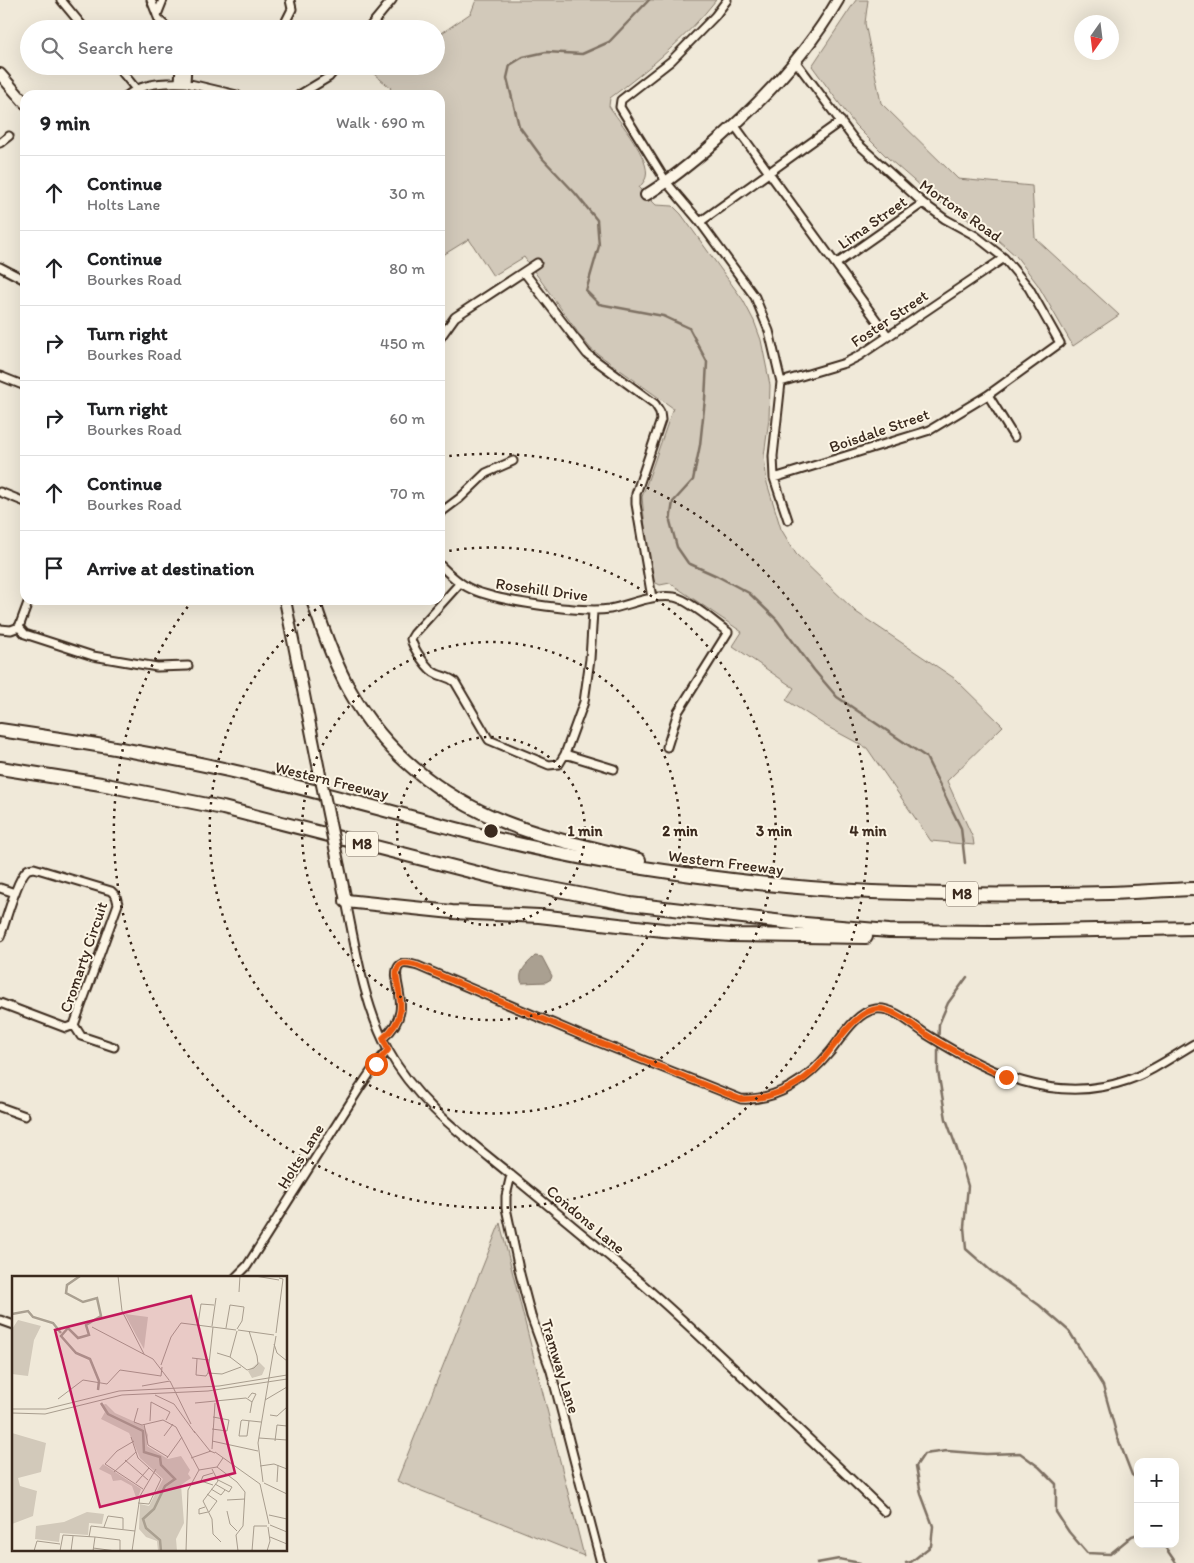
<!DOCTYPE html>
<meta charset="utf-8">
<style>
:root{--surface:#fff;--page:#f6f6f6;--text:#202124;--muted:#757577;--line:#e0e0e0}
body{margin:0;font-family:Itim,sans-serif;background:var(--page);color:var(--text)}
.controls{position:absolute;right:15px;bottom:15px;display:grid;overflow:hidden;border-radius:10px;box-shadow:0 5px 20px #0002}
.controls button{width:45px;height:45px;display:grid;place-items:center;padding:0;border:0;border-bottom:1px solid var(--line);background:var(--surface);color:var(--text);font:25px sans-serif}
.compass{position:absolute;left:1074px;top:15px;width:45px;height:45px;border-radius:50%;background:var(--surface);box-shadow:0 5px 20px #0002;rotate:194deg}
.stop{position:absolute;width:15px;height:15px;margin:-11px;border:4px solid #ea580c;border-radius:50%;background:#fff}
.stop.end{background:#ea580c;border-color:#fff;box-shadow:0 1px 5px #0008}
.list{margin:0;padding:0;list-style:none}
h2{display:flex;justify-content:space-between;align-items:center;height:65px;margin:0;padding:0 20px;font-size:21px}
h2 small{font-size:16px;font-weight:400;color:var(--muted)}
.list li{display:grid;grid-template-columns:32px 1fr auto;gap:15px;align-items:center;box-sizing:border-box;height:75px;padding:0 20px;border-top:1px solid var(--line)}
.list b{display:block;font-size:19px;white-space:nowrap}
.list p{margin:0;font-size:16px;white-space:nowrap;color:var(--muted)}
.list em{font-size:16px;font-style:normal;color:var(--muted)}
.icon{flex:none;width:28px;height:28px;fill:none;stroke:currentColor;stroke-width:2;stroke-linecap:round;stroke-linejoin:round}
.map{position:relative;flex:none;width:1194px;height:1563px;overflow:hidden}
.search{position:absolute;background:var(--surface);box-shadow:0 5px 20px #0002;left:20px;top:20px;width:425px;height:55px;display:flex;align-items:center;gap:12px;box-sizing:border-box;padding:0 18px;border-radius:28px;color:var(--muted);font-size:19px}
.panel{position:absolute;background:var(--surface);box-shadow:0 5px 20px #0002;left:20px;top:90px;width:425px;height:515px;border-radius:15px}
.map>svg:first-child{display:block}
.green{fill:#d2c9ba;stroke:#867a6c}
.water{fill:#aaa091;stroke:#7e7163}
.lines{fill:none;stroke-linecap:round;stroke-linejoin:round}
.stream{stroke:#7e7163;stroke-width:2.5}
.street-casing{stroke:#3b2a1e;stroke-width:11}
.secondary-casing{stroke:#3b2a1e;stroke-width:14}
.highway-casing{stroke:#3b2a1e;stroke-width:16}
.street{stroke:#fcf5e5;stroke-width:7}
.secondary{stroke:#fcf5e5;stroke-width:10}
.highway{stroke:#fcf5e5;stroke-width:12}
.secondary-bridge-casing{stroke:#3b2a1e;stroke-width:14;stroke-linecap:butt}
.secondary-bridge{stroke:#fcf5e5;stroke-width:10}
.route{stroke:#ea580c;stroke-width:6}
.ring{fill:none;stroke:#3b2a1e;stroke-width:2.5;stroke-dasharray:2.5 5}
.labels{text-anchor:middle;stroke-width:4;stroke-linejoin:round;paint-order:stroke}
.shield{fill:#fcf5e5;stroke:#75675a;stroke-width:1}
.shield-label{font-size:15px;font-weight:bold;fill:#3b2a1e}
.street-label{font-size:16px;fill:#3b2a1e;stroke:#fcf5e5}
.inset-river{fill:none;stroke:#aaa091;stroke-width:2.5}
.inset-road{fill:none;stroke:#a89d8e;stroke-width:1}
.view{fill:#c2185b;fill-opacity:0.15;stroke:#c2185b;stroke-width:2.5}
.inset-edge{fill:none;stroke:#3b2a1e;stroke-width:2.5}
.centre{fill:#3b2a1e;stroke:#fcf5e5;stroke-width:2.5}
.ring-label{font-size:15px;text-anchor:middle;font-weight:bold;fill:#3b2a1e;stroke:#fcf5e5;stroke-width:4;stroke-linejoin:round;paint-order:stroke}
</style>
<div class="map">
<svg width="1194" height="1563" viewBox="0 0 1194 1563">
<rect width="100%" height="100%" fill="#f0e9d9"/>
<filter id="ink" filterUnits="userSpaceOnUse"><feTurbulence type="fractalNoise" baseFrequency=".02" numOctaves="2"/><feDisplacementMap in="SourceGraphic" scale="10" xChannelSelector="R" yChannelSelector="G"/><feConvolveMatrix kernelMatrix="1 2 1 2 8 2 1 2 1" color-interpolation-filters="sRGB"/></filter>
<g filter="url(#ink)">
<!-- green -->
<path class="green" d="M 476,0 L 716,0 C 686,38 649,69 610,98 L 609,106 C 619,121 651,159 646,177 C 645,181 641,185 639,188 L 656,205 L 673,206 L 681,214 L 743,300 L 754,321 L 761,340 L 770,385 L 769,419 L 764,456 L 767,483 L 781,529 L 796,554 L 856,612 L 954,678 L 1003,726 L 947,781 L 973,838 L 974,845 L 931,841 L 867,748 L 826,726 L 786,700 L 794,688 L 733,646 L 742,632 L 670,583 L 660,585 L 654,582 L 647,548 L 642,497 L 673,408 L 591,349 L 579,334 L 524,257 L 493,276 L 469,239 L 440,257 L 440,95 L 386,95 L 391,88 L 364,66 L 436,66 L 436,37 L 471,13 Z
M 856,0 L 868,0 L 865,23 L 881,103 L 958,179 L 1032,186 L 1035,238 L 1119,315 L 1073,346 L 1038,285 L 1016,256 L 989,232 L 936,200 L 889,159 L 855,125 L 812,66 Z
M 500,1223 L 584,1556 L 397,1481 Z"/>
<!-- water -->
<path class="water" d="M 535,956 L 542,957 L 552,976 L 551,979 L 546,982 L 522,983 C 517,972 527,964 535,956 Z"/>
<g class="lines">
<!-- stream -->
<path class="stream" d="M 649,0 L 609,42 L 582,54 L 546,52 L 523,57 L 510,65 L 507,78 L 519,126 L 543,159 L 575,193 L 597,220 L 599,246 L 586,291 L 599,304 L 663,316 L 689,328 L 707,362 L 705,399 L 700,445 L 693,480 L 673,502 L 670,521 L 677,547 L 688,563 L 717,576 L 749,593 L 777,620 L 814,670 L 837,697 L 926,757 L 961,828 L 965,863
M 967,977 L 948,1003 L 939,1024 L 938,1051 L 938,1071 L 946,1119 L 957,1149 L 968,1186 L 964,1227 L 966,1249 L 991,1271 L 1039,1305 L 1069,1331 L 1103,1386 L 1117,1436 L 1132,1475 L 1138,1479
M 1163,1544 L 1176,1563
M 817,1563 L 839,1559 L 860,1563
M 906,1563 L 911,1562 L 931,1546 L 933,1526 L 921,1494 L 916,1466 L 924,1454 L 947,1451 L 986,1454 L 1020,1453 L 1039,1467 L 1056,1484 L 1056,1512 L 1069,1532 L 1087,1553 L 1110,1554 L 1132,1536 L 1138,1534"/>
<defs>
<path id="street" d="M 61,0 L 85,29
M 151,0 L 159,20 L 169,29
M 727,0 L 715,16 L 671,61 L 621,100 L 620,107 L 667,183 L 700,222 L 841,121
M 157,15 L 163,0
M 282,29 L 292,9 L 290,0
M 368,29 L 392,0
M 117,66 L 136,89
M 179,83 L 180,66
M 186,83 L 187,66
M 128,95 C 142,83 168,82 186,83 L 237,95
M 299,95 L 329,77 L 338,66
M 735,126 L 888,336
M 0,143 L 9,136
M 700,222 L 755,297 L 769,331 L 781,382 L 773,456 L 774,478 L 788,520
M 836,264 L 923,203
M 0,267 L 25,280
M 524,272 L 587,354 L 655,404 L 660,412 L 661,420 L 636,494 L 636,504 L 652,598
M 440,338 L 455,317 L 537,263
M 0,376 L 25,386
M 781,382 L 845,363 L 859,356 L 1004,258
M 988,395 L 1014,437
M 774,478 L 930,430 L 988,395 L 1060,343 L 1029,288 L 1004,258 L 976,236 L 945,219 L 923,203 L 856,142 L 796,62
M 0,492 L 25,502
M 440,513 L 460,498 L 486,473 L 513,461
M 440,565 C 448,573 456,581 467,587 C 492,601 581,613 610,609 C 630,605 652,594 674,597 C 688,599 715,623 728,632 L 678,712 L 667,747
M 460,583 L 414,634 L 411,639 C 413,648 428,671 437,674 C 444,677 449,677 455,682 L 489,740 L 549,765 L 559,764 L 565,754 L 584,702 L 590,659 L 593,611
M 19,627 L 25,634 L 93,656 L 157,667 L 188,666
M 19,627 L 29,600
M 0,629 L 11,630 L 19,627
M 565,754 L 614,769
M 0,888 L 15,893
M 346,901 C 356,950 364,1005 388,1050 C 416,1102 466,1138 511,1175 C 554,1210 597,1246 640,1282 C 675,1312 708,1344 742,1376 C 790,1421 838,1466 885,1512
M 0,937 C 5,924 17,878 27,870 C 28,869 32,868 34,868 L 111,891 L 116,896 L 118,904 L 74,1025
M 0,1003 L 66,1028 L 74,1025
M 74,1025 L 81,1036 L 114,1047
M 383,1038 C 418,1010 388,980 399,966 C 403,961 413,965 418,966 L 578,1034 L 741,1099 C 777,1101 808,1079 830,1052 C 842,1037 856,1012 876,1009 C 894,1007 912,1025 926,1034 C 988,1073 1054,1106 1128,1080 C 1151,1072 1172,1057 1194,1044
M 0,1107 L 25,1116
M 511,1175 L 506,1196 L 506,1208 L 520,1274 L 531,1316 L 551,1371 L 601,1563
M 236,1277 L 247,1266 L 359,1089 L 376,1064 L 388,1050
M 0,1320 L 14,1325"/>
<path id="secondary" d="M 0,74 L 25,103
M 646,195 C 668,182 686,167 704,152 C 756,108 804,59 838,0
M 285,600 L 319,770
M 339,867 L 346,901"/>
<path id="highway" d="M 313,600 C 323,631 334,663 350,691 C 384,752 439,796 504,822 C 547,839 594,848 639,860
M 0,730 C 76,741 152,753 228,770 C 352,798 474,839 600,861 C 690,876 781,888 872,892 C 951,895 1030,895 1109,893 C 1137,892 1166,890 1194,889
M 0,768 L 101,784 L 223,808 L 501,879 L 630,904 L 793,923 L 889,931 L 995,932 L 1194,928
M 346,901 L 452,912 L 539,916 L 663,930 L 731,935 L 866,937"/>
</defs>
<!-- street casing -->
<use href="#street" class="street-casing"/>
<!-- secondary casing -->
<use href="#secondary" class="secondary-casing"/>
<!-- highway casing -->
<use href="#highway" class="highway-casing"/>
<!-- street -->
<use href="#street" class="street"/>
<!-- secondary -->
<use href="#secondary" class="secondary"/>
<!-- highway -->
<use href="#highway" class="highway"/>
<defs>
<path id="secondary-bridge" d="M 319,770 L 339,867"/>
</defs>
<!-- secondary-bridge casing -->
<use href="#secondary-bridge" class="secondary-bridge-casing"/>
<!-- secondary-bridge -->
<use href="#secondary-bridge" class="secondary-bridge"/>
</g>
</g>
<g class="lines" filter="url(#ink)">
<!-- route -->
<path class="route" d="M 376,1064 L 388,1050 L 383,1038 C 418,1010 388,980 399,966 C 403,961 413,965 418,966 L 578,1034 L 740,1099 C 767,1100 794,1089 813,1071 C 831,1054 856,1005 882,1009 C 900,1012 919,1031 935,1040 C 958,1053 981,1066 1006,1077"/>
</g>
<!-- distance rings -->
<g class="ring">
<circle cx="491" cy="831" r="94"/>
<circle cx="491" cy="831" r="189"/>
<path d="M442 552A283 283 0 1 1 327 601"/>
<path d="M442 457A377 377 0 1 1 192 601"/>
</g>
<g class="labels">
<!-- shield labels -->
<g class="shield">
<rect x="346" y="831.5" width="32" height="25" rx="4"/>
<rect x="946" y="881.5" width="32" height="25" rx="4"/>
</g>
<g class="shield-label">
<text x="362" y="849">M8</text>
<text x="962" y="899">M8</text>
</g>
<!-- street labels -->
<g class="street-label">
<text transform="translate(961 210) rotate(35)" y="6">Mortons Road</text>
<text transform="translate(872 222) rotate(-35)" y="6">Lima Street</text>
<text transform="translate(889 318) rotate(-34)" y="6">Foster Street</text>
<text transform="translate(879 430) rotate(-19)" y="6">Boisdale Street</text>
<text transform="translate(542 589) rotate(8)" y="6">Rosehill Drive</text>
<text transform="translate(332 780) rotate(14)" y="6">Western Freeway</text>
<text transform="translate(726 862) rotate(7)" y="6">Western Freeway</text>
<text transform="translate(83 957) rotate(-71)" y="6">Cromarty Circuit</text>
<text transform="translate(300 1156) rotate(-58)" y="6">Holts Lane</text>
<text transform="translate(586 1219) rotate(40)" y="6">Condons Lane</text>
<text transform="translate(561 1366) rotate(73)" y="6">Tramway Lane</text>
</g>
</g>
<!-- overview -->
<g transform="translate(12 1276)">
<rect width="275" height="275" fill="#f0e9d9"/>
<path d="M 113,38 L 136,41 L 132,73 L 124,59 ZM 6,44 L 29,50 L 22,64 L 16,100 L 0,98 L 0,53 ZM 247,86 L 253,92 L 250,99 L 240,102 L 236,95 ZM 94,128 L 103,137 L 132,150 L 136,159 L 135,170 L 156,183 L 169,180 L 178,194 L 176,198 L 179,202 L 169,209 L 172,247 L 164,263 L 165,275 L 146,275 L 145,265 L 134,261 L 127,253 L 128,228 L 137,230 L 151,203 L 128,182 L 117,157 L 89,143 L 93,136 L 89,129 ZM 0,157 L 34,167 L 29,196 L 6,202 L 8,210 L 25,215 L 21,240 L 0,248 ZM 91,188 L 129,213 L 125,224 L 120,210 L 109,204 L 101,205 L 99,199 L 87,193 ZM 75,236 L 92,238 L 90,248 L 77,247 L 76,259 L 48,257 L 47,266 L 23,263 L 24,250 L 52,246 Z" fill="#d2c9ba"/>
<path class="inset-river" d="M 68,0 L 55,9 L 54,17 L 71,26 L 85,22 L 89,40 L 74,49 L 77,59 L 66,62 L 56,52 L 49,60 L 64,77 L 78,83 L 87,105 L 86,114M 0,38 L 16,35 L 21,41 L 41,47 L 49,57M 89,127 L 96,138 L 131,155 L 132,176 L 148,181 L 149,189 L 163,203 L 153,210 L 142,233 L 131,243 L 134,252 L 148,264 L 149,275"/>
<path class="inset-road" d="M 106,0 L 110,35 L 132,78M 243,0 L 267,4M 227,16 L 228,0M 186,48 L 189,28 L 202,29M 200,50 L 204,22M 80,51 L 141,83 L 157,104M 214,52 L 218,29 L 232,31 L 230,45 L 225,53M 226,54 L 262,59M 264,57 L 271,3 L 267,2M 262,68 L 265,77 L 275,85M 205,77 L 218,81 L 235,94 L 242,92 L 246,88 L 245,80 L 237,55M 218,81 L 225,55M 180,82 L 197,84M 185,83 L 184,99 L 194,100 L 196,97M 149,89 L 159,61 L 169,47 L 224,54M 196,97 L 201,51M 196,97 L 210,98 L 229,91M 158,105 L 179,148M 130,110 L 158,105M 143,119 L 162,128 L 183,157M 236,122 L 240,117 L 244,118 L 240,126M 46,123 L 71,104 L 95,108 L 108,94 L 149,100 L 150,91M 253,124 L 275,111M 183,127 L 234,122 L 240,126 L 238,137M 126,132 L 122,146 L 130,149 L 151,144 L 164,151 L 187,194M 0,133 L 34,133 L 107,115 L 207,110 L 275,99M 0,137 L 33,138 L 110,119 L 196,115 L 275,103M 258,139 L 265,140 L 275,131M 138,145 L 139,126 L 158,136 L 154,144M 237,145 L 235,160 L 227,160 L 229,145 L 230,144 L 249,146M 132,148 L 136,169 L 156,181M 200,153 L 215,155 L 217,144 L 201,141M 182,155 L 198,175 L 203,177M 152,160 L 161,148M 119,161 L 126,182 L 137,192M 247,162 L 275,164M 122,165 L 105,175 L 93,188 L 131,213M 200,165 L 246,175M 263,165 L 265,149 L 275,150M 200,173 L 203,127M 203,176 L 248,208M 155,182 L 170,161M 179,182 L 199,175M 113,184 L 136,204M 248,190 L 262,188 L 275,193M 205,191 L 225,206 L 233,216 L 231,250 L 224,259 L 226,275M 200,193 L 206,205 L 191,225 L 200,243 L 201,258 L 209,266M 102,196 L 124,176M 201,197 L 191,200 L 189,205 L 201,209M 251,206 L 246,167 L 264,60M 265,206 L 266,189M 124,207 L 137,192 L 149,203 L 137,228 L 126,227M 252,207 L 275,218M 203,208 L 217,216 L 220,211 L 206,204M 248,208 L 257,248M 199,213 L 209,219 L 213,214M 195,218 L 205,225 L 197,236M 215,224 L 233,223M 193,231 L 187,233 L 187,238 L 196,236M 215,235 L 218,248 L 225,255M 257,239 L 275,243M 258,249 L 275,256M 92,251 L 96,240 L 111,242 L 111,253M 77,261 L 79,250 L 123,255M 83,261 L 108,264 L 108,275M 258,261 L 275,268M 81,272 L 104,275M 22,275 L 25,265 L 48,268M 48,275 L 51,259 L 83,261 L 81,275M 59,275 L 61,260M 120,275 L 128,220 L 144,193M 174,275 L 176,214 L 187,194 L 205,191 L 211,182M 240,275 L 242,250 L 255,250M 255,275 L 258,265 L 256,251"/>
<path class="view" d="M 179,20 L 223,197 L 88,231 L 43,54 Z"/>
<rect width="275" height="275" class="inset-edge"/>
</g>
<circle cx="491" cy="831" r="8" class="centre"/>
<g class="ring-label">
<text x="585" y="836">1 min</text>
<text x="680" y="836">2 min</text>
<text x="774" y="836">3 min</text>
<text x="868" y="836">4 min</text>
</g>
</svg>
<div class="controls">
<button>+</button>
<button>−</button>
</div>
<svg class="compass" viewBox="-18 -18 36 36"><path d="M0-13l5 13h-10z" fill="#e53935"/><path d="M0 13l5-13h-10z" fill="#757577"/></svg>
<div class="stop" style="left:376px;top:1064px"></div>
<div class="stop end" style="left:1006px;top:1077px"></div>
<div class="search"><svg class="icon" aria-label="search" viewBox="0 0 24 24"><circle cx="10" cy="10" r="6"/><path d="M15 15l6 6"/></svg>Search here</div>
<section class="panel">
<h2>9 min<small>Walk · 690 m</small></h2>
<ul class="list">
<li><svg class="icon" aria-label="ahead" viewBox="0 0 24 24"><path d="M12 20V5M6 11l6-6 6 6"/></svg><div><b>Continue</b><p>Holts Lane</p></div><em>30 m</em></li>
<li><svg class="icon" aria-label="ahead" viewBox="0 0 24 24"><path d="M12 20V5M6 11l6-6 6 6"/></svg><div><b>Continue</b><p>Bourkes Road</p></div><em>80 m</em></li>
<li><svg class="icon" aria-label="right" viewBox="0 0 24 24"><path d="M7 20v-9h11M14 6l5 5-5 5"/></svg><div><b>Turn right</b><p>Bourkes Road</p></div><em>450 m</em></li>
<li><svg class="icon" aria-label="right" viewBox="0 0 24 24"><path d="M7 20v-9h11M14 6l5 5-5 5"/></svg><div><b>Turn right</b><p>Bourkes Road</p></div><em>60 m</em></li>
<li><svg class="icon" aria-label="ahead" viewBox="0 0 24 24"><path d="M12 20V5M6 11l6-6 6 6"/></svg><div><b>Continue</b><p>Bourkes Road</p></div><em>70 m</em></li>
<li><svg class="icon" aria-label="arrive" viewBox="0 0 24 24"><path d="M6 21V4h12l-3 4 3 4H6"/></svg><div><b>Arrive at destination</b></div></li>
</ul>
</section>
</div>
